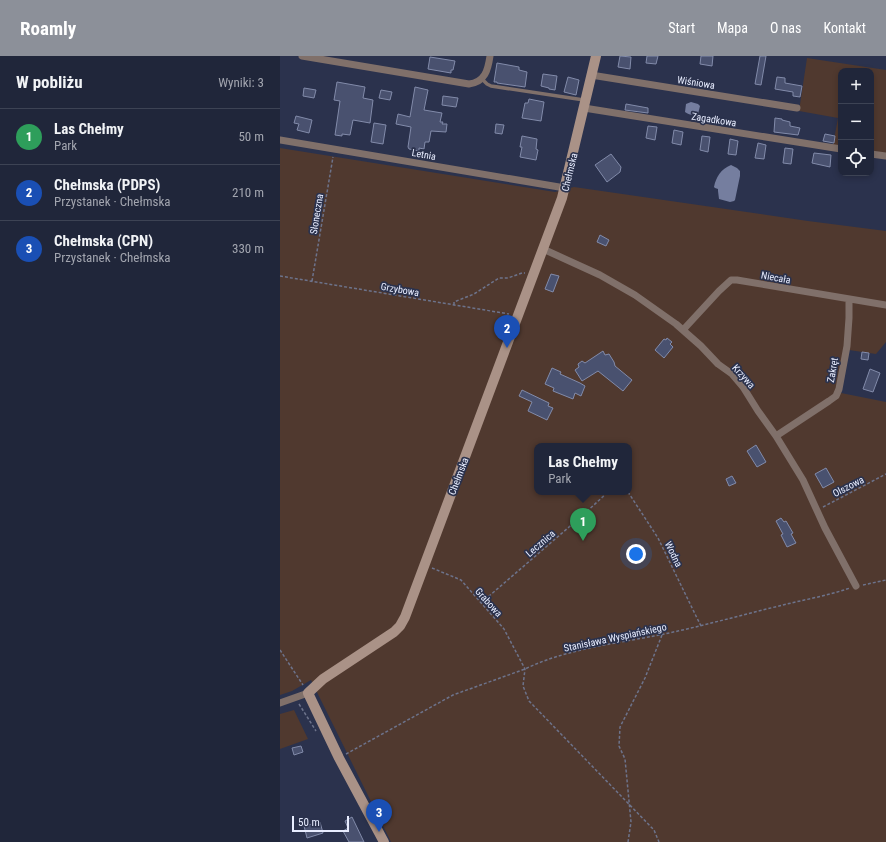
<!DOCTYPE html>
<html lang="pl">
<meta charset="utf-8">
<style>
:root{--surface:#20263a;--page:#2d3245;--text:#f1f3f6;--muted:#a2a5af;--line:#3d4354;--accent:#8c9099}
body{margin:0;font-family:"Roboto Condensed",sans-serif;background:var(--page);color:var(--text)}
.controls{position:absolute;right:12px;top:12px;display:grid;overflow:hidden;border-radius:8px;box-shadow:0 2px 6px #0003}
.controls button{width:36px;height:36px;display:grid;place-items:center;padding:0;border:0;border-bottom:1px solid var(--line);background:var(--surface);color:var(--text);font:20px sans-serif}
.scale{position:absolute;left:12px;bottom:10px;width:57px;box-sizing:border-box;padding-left:4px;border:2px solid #e8edff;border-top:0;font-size:11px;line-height:14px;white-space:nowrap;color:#e8edff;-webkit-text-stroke:3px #2b324d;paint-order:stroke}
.you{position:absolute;left:356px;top:498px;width:14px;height:14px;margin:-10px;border:3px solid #fff;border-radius:50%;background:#1a73e8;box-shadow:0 0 0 6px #1a73e833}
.badge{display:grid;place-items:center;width:26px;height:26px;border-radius:50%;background:var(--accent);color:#fff;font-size:13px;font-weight:700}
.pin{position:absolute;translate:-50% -33px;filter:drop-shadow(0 1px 2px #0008)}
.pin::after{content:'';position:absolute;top:21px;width:14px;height:12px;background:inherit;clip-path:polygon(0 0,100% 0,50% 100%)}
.popup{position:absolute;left:254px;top:387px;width:98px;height:52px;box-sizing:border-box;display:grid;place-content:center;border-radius:8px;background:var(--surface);filter:drop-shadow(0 1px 3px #0005);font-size:13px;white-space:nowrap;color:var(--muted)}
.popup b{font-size:15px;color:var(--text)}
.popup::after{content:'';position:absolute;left:50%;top:100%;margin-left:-8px;border:8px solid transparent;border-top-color:var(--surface)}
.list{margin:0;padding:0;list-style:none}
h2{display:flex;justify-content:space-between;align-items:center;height:52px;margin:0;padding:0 16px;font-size:17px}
h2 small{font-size:13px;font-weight:400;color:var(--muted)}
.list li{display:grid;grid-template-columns:26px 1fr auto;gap:12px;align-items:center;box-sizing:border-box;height:56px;padding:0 16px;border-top:1px solid var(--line)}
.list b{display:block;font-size:15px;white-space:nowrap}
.list p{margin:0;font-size:13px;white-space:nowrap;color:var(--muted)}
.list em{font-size:13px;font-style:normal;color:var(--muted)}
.icon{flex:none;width:22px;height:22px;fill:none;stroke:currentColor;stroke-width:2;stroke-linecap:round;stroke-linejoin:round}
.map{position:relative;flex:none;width:606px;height:786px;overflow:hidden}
header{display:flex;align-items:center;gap:24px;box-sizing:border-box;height:56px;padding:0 20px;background:var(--accent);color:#fff}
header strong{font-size:19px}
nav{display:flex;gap:22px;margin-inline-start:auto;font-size:14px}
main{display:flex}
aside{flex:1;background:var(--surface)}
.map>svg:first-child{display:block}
.green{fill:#50392f;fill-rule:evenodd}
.water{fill:#757e9f}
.building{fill:#49516f;stroke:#828baa}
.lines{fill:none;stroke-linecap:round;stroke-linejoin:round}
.path{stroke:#6d738b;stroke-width:1.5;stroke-dasharray:3 2;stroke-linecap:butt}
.lane{stroke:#80706a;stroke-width:3.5}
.street{stroke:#80706a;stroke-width:7}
.secondary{stroke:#aa9287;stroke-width:10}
.labels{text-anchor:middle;stroke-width:3.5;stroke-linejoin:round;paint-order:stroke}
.street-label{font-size:10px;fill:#e8edff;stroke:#2b324d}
</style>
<header>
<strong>Roamly</strong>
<nav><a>Start</a><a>Mapa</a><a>O nas</a><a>Kontakt</a></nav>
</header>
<main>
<aside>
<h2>W pobliżu<small>Wyniki: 3</small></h2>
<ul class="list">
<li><span class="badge" style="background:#2e9e5b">1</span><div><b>Las Chełmy</b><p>Park</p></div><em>50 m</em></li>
<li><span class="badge" style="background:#1a4fb4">2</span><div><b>Chełmska (PDPS)</b><p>Przystanek · Chełmska</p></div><em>210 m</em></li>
<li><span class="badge" style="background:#1a4fb4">3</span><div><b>Chełmska (CPN)</b><p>Przystanek · Chełmska</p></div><em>330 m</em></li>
</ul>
</aside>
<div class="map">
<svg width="606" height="786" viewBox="0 0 606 786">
<rect width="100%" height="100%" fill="#2b324d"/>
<!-- green -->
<path class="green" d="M 527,2 L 606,14 L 606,97 L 591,95 L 591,15 L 561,15 L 561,91 L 553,89 L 558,62 L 519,55 Z
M 0,92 L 275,136 L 294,131 L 528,165 L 606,175 L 606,286 L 596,298 L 569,294 L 561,337 L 606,346 L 606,786 L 111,786 L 31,624 L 12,635 L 0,639 ZM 257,390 L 349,390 L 349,436 L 257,436 Z
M 14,654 L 28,683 L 0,693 L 0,658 Z"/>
<!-- water -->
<path class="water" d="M 411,46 L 418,48 L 420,50 L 418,58 C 414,60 409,59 405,56 L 406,48 Z
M 451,109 L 457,112 L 460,115 L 460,120 L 455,144 L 454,145 L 450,146 L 439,143 L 438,135 L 438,133 L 435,132 L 434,131 C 436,121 441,113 451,109 Z"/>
<!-- building -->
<path class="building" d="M 340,0 L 351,1 L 350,13 L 338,11 Z
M 367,0 L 378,0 L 376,8 L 366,7 Z
M 421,0 L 433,0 L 432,10 L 420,8 Z
M 480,0 L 486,0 L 481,29 L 475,28 Z
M 150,1 L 175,5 L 173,14 L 171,14 L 171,17 L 148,13 Z
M 217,7 L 239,11 L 239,14 L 247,16 L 245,31 L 217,27 L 217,26 L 214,26 Z
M 263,18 L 277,20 L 275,34 L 269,33 L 269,32 L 261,30 Z
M 288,21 L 299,24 L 296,39 L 284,36 Z
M 497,21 L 505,22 L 505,27 L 522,30 L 520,41 L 513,40 L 513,36 L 495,33 Z
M 57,26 L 85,31 L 83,42 L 93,44 L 90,67 L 73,64 L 70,79 L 62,78 L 62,80 L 55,79 L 60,45 L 54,44 Z
M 135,31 L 148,34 L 144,54 L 162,57 L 160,66 L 163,66 L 162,68 L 167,68 L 166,76 L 151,75 L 149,86 L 145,86 L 144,93 L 139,92 L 139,95 L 129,93 L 128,91 L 131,71 L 116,68 L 118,58 L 130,61 Z
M 24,32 L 36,34 L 34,42 L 23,40 Z
M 101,34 L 112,36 L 110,44 L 99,42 Z
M 163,40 L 178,42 L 176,51 L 162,49 Z
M 249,43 L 264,46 L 261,65 L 242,62 L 245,47 L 248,47 Z
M 346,48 L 368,52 L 368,57 L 345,54 Z
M 16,60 L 32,64 L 29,77 L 17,74 L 19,68 L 14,67 Z
M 495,62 L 502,63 L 502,64 L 510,66 L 510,70 L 520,72 L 518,79 L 494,76 Z
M 94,67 L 106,69 L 103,88 L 91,86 Z
M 216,68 L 224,69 L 222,78 L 215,77 Z
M 368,70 L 377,71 L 375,84 L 366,82 Z
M 394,74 L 403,76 L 401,89 L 392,87 Z
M 545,78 L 555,80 L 554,87 L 543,85 Z
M 242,80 L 257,83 L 256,93 L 258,94 L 256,104 L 240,101 L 242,91 L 240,91 Z
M 422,80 L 430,81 L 428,96 L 420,94 Z
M 450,83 L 458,85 L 456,99 L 448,98 Z
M 478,87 L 486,89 L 484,103 L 475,102 Z
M 505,92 L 513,93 L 511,108 L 503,107 Z
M 534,97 L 551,99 L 550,111 L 532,107 Z
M 331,98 L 341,111 L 340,116 L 327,126 L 315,109 Z
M 320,179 L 329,184 L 326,190 L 317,186 Z
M 271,218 L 279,220 L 273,236 L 265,233 Z
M 387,282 L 392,286 L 390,288 L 393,291 L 384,302 L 375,294 L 384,283 L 386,284 Z
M 323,295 L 325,299 L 329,298 L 334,306 L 335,310 L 352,324 L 343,335 L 318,315 L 302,325 L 295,314 L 299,311 L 298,308 L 302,305 L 305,307 Z
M 582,296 L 589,297 L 588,304 L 581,303 Z
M 272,312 L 281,316 L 280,318 L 300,327 L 305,330 L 301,340 L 295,337 L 293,343 L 273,335 L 274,332 L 265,328 Z
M 590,313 L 600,317 L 593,336 L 583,333 Z
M 242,334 L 269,347 L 268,350 L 273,352 L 267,364 L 248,355 L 252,346 L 239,340 Z
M 476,389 L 486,406 L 477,411 L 467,395 Z
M 546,412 L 554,426 L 543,432 L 535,418 Z
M 452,420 L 456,427 L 449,430 L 446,423 Z
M 501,462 L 504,466 L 506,465 L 513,477 L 511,478 L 516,487 L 507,491 L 501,479 L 503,478 L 496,465 Z
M 21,690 L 23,696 L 14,699 L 12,692 Z
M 72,761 L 84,786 L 69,786 L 63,775 L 68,772 L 65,765 Z
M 40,766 L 43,777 L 27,782 L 24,770 Z"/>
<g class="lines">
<!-- path -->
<path class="path" d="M 0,220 L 229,258
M 32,225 L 53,101
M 174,249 L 174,246 L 194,238 L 219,222 L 228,222 L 242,217 L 245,217
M 348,436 L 378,482 L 416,560 L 421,570
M 543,451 L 606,418
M 152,512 L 181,524 L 224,573 L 245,613 L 243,630 L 249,645 L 374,774 L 379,786
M 583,529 L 606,524
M 201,547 L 303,459 L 328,436
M 0,594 L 23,629
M 19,648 L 36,675
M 66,698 L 173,639 L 245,613 C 284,594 331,588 374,580 C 416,572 457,560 499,550 C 522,544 547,540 570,532
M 348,786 L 351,766 L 345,703 L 339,690 L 340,671 L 365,622 L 382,579"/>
<!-- lane -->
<path class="lane" d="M 202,23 L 207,28 L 211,30 L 304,44"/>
<!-- street -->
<path class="street" d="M 22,0 L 189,28 C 205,26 208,14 210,0
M 311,19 L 517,52
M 304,52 L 561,93
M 0,84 L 285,132
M 591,98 L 606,100
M 263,193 L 320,219 L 355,239 L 396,268 L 421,290 L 438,308 L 452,318 L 463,331 L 478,355 L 496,380 L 523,424 L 545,472 L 576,530
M 403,274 L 439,235 L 451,224 L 457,224 L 606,249
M 496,380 L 549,345 L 556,340 L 559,333 L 567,290 L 569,262 L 569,243
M 0,647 L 28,637"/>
<!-- secondary -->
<path class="secondary" d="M 104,786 L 59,702 L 28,637 L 43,623 L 114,576 L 120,570 L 125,561 L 282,142 L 316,0"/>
</g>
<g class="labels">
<!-- street labels -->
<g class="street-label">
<text transform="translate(416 26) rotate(9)" y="4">Wiśniowa</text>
<text transform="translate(434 63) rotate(9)" y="4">Zagadkowa</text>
<text transform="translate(144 98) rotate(10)" y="4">Letnia</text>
<text transform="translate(289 116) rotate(-76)" y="4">Chełmska</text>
<text transform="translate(36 158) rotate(-81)" y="4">Słoneczna</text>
<text transform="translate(496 221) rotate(10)" y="4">Niecała</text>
<text transform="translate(120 233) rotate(10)" y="4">Grzybowa</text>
<text transform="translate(552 314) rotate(-80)" y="4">Zakręt</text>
<text transform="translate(464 320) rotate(48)" y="4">Krzywa</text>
<text transform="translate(178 420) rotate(-69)" y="4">Chełmska</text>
<text transform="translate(568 430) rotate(-27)" y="4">Olszowa</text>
<text transform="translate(260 487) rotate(-41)" y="4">Lecznica</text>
<text transform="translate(394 498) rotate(64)" y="4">Wodna</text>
<text transform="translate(209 546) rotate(48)" y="4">Grabowa</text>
<text transform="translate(335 581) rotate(-12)" y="4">Stanisława Wyspiańskiego</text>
</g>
</g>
</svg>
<div class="controls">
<button>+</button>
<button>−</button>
<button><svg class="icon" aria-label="locate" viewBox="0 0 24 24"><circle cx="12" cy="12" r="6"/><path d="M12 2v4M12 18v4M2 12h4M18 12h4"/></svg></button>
</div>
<div class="scale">50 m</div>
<div class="you"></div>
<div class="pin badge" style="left:303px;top:485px;background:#2e9e5b">1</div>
<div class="popup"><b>Las Chełmy</b>Park</div>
<div class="pin badge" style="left:227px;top:292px;background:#1a4fb4">2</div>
<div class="pin badge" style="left:99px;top:776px;background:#1a4fb4">3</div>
</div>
</main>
